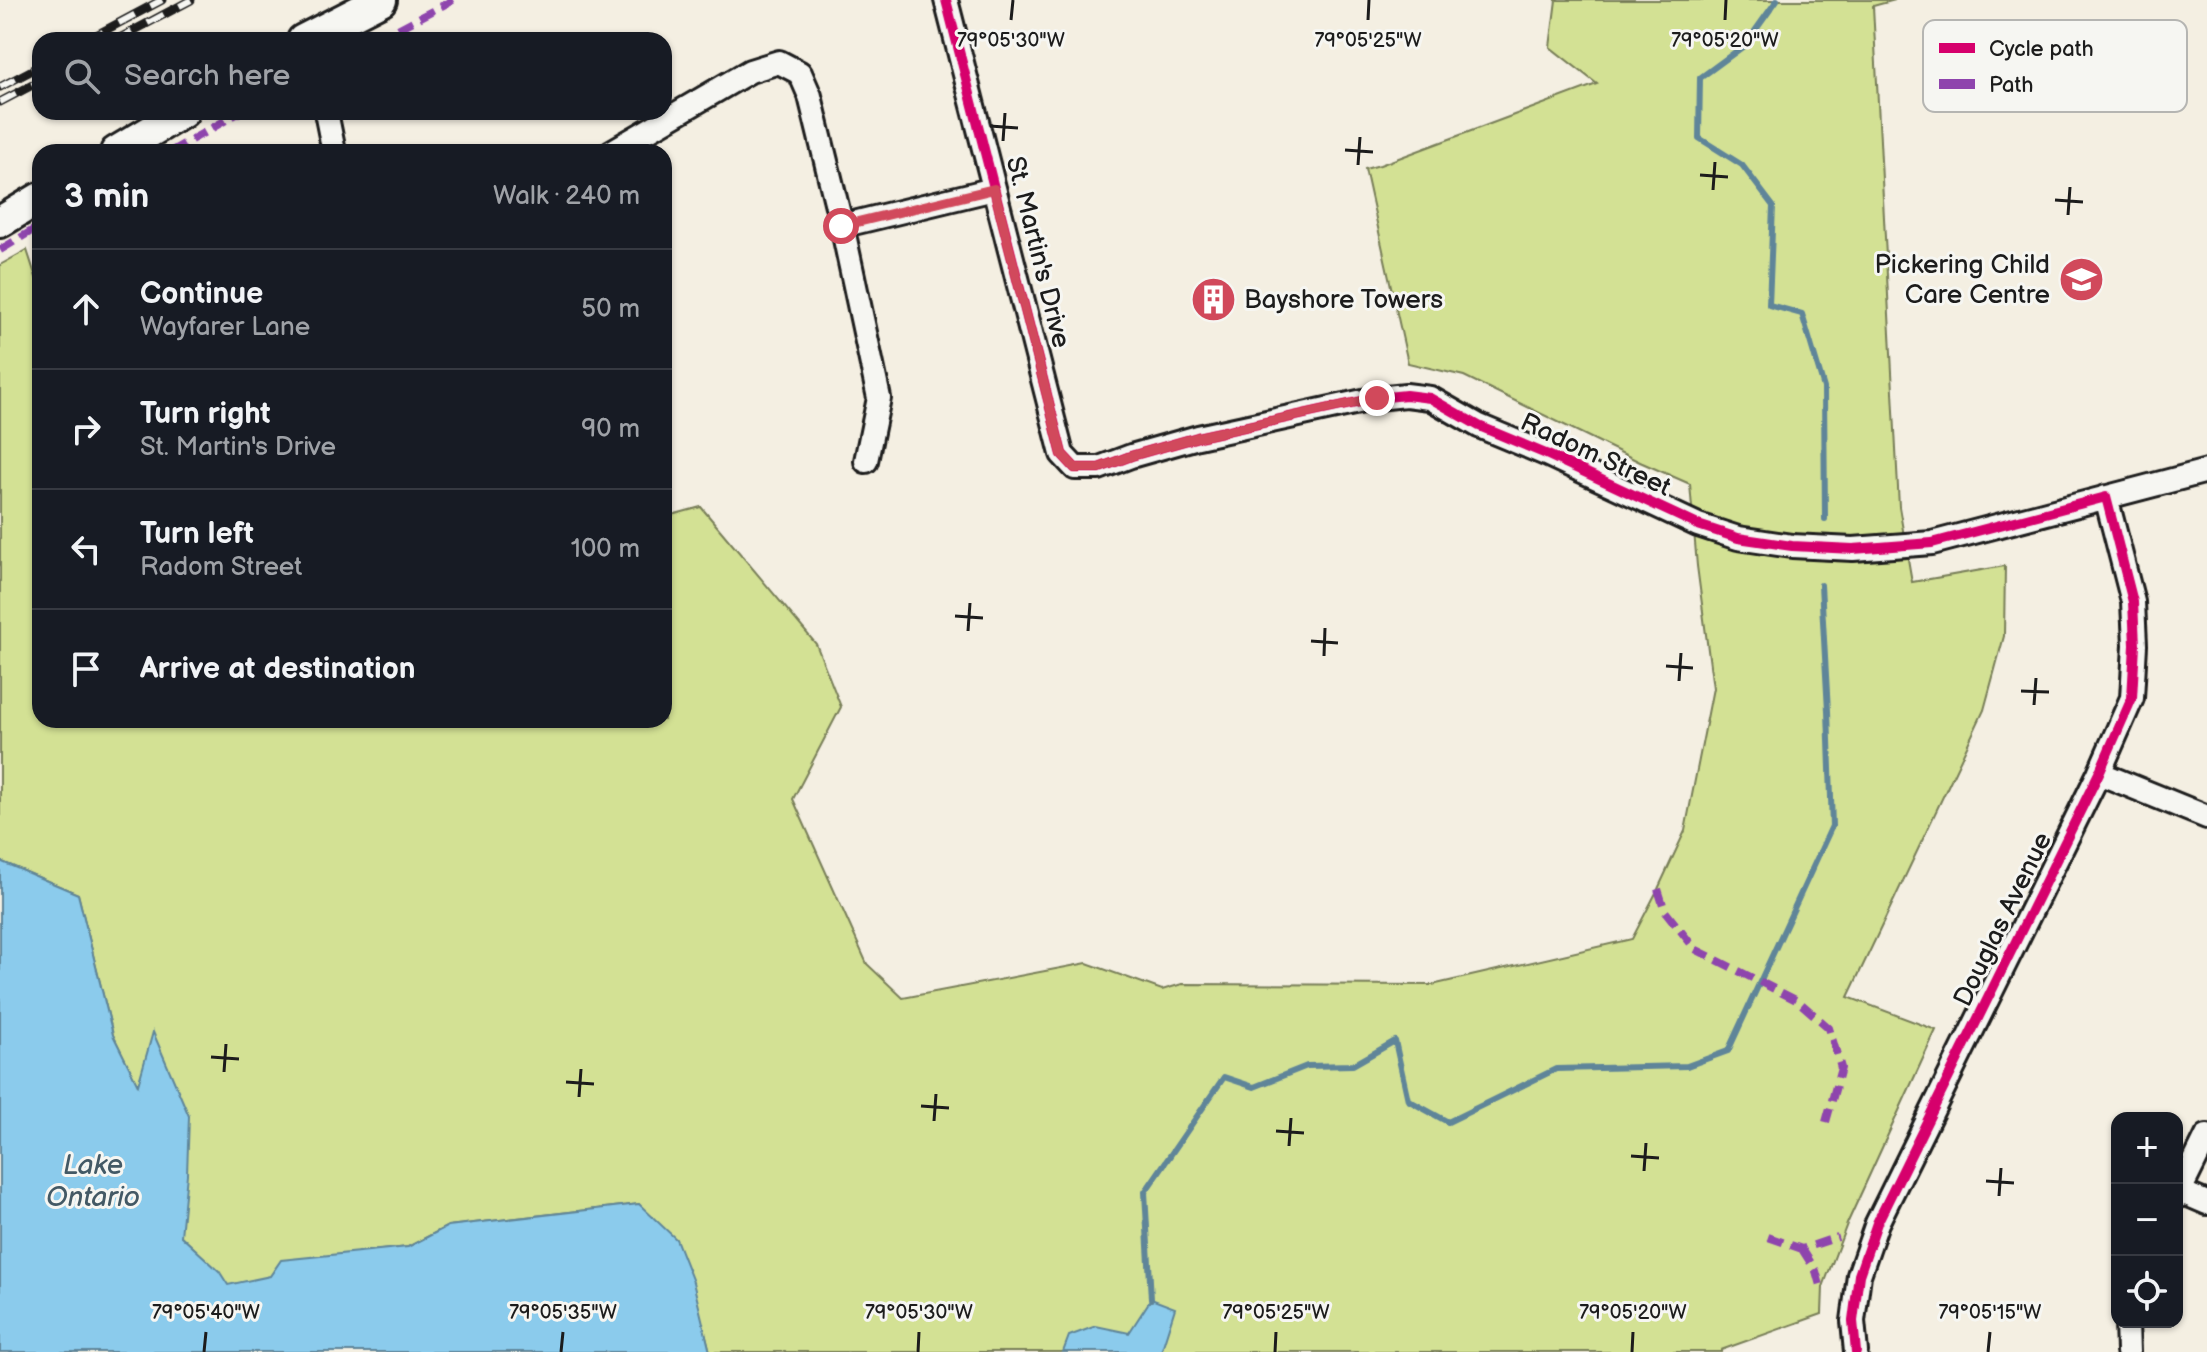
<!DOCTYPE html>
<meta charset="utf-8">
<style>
:root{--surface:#171b24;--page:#20242c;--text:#f1f3f6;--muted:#9ea1a6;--line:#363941}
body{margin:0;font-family:"Balsamiq Sans",sans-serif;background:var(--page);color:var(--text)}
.controls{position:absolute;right:24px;bottom:24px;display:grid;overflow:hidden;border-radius:16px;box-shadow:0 2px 6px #0004}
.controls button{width:72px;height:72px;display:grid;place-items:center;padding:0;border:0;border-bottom:2px solid var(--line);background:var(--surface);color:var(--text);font:40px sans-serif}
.stop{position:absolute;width:24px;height:24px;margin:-18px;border:6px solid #d1495b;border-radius:50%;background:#fff}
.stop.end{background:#d1495b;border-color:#fff;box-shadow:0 2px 8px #0008}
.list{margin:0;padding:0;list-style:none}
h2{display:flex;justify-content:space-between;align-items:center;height:104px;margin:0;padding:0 32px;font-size:34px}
h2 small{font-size:26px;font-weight:400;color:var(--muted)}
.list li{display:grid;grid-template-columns:52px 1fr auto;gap:24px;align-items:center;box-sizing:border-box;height:120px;padding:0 32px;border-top:2px solid var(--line)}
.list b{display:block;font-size:30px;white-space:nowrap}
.list p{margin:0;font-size:26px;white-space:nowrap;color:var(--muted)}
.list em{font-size:26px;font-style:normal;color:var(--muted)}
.icon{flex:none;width:44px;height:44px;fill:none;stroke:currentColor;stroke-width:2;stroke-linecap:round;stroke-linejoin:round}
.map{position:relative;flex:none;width:2207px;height:1352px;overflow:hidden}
.search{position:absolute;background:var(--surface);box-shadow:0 2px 6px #0004;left:32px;top:32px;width:640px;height:88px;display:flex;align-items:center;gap:20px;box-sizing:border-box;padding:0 28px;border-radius:24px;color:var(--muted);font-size:30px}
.panel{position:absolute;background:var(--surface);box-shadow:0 2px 6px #0004;left:32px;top:144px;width:640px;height:584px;border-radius:24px}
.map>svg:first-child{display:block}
.green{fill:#d3e194;stroke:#787e58;stroke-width:2}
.water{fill:#8bcbec;stroke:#5f8599;stroke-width:2}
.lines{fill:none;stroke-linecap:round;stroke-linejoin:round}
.stream{stroke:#5f8599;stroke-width:6}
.street-casing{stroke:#1c1c1c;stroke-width:28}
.secondary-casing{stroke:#1c1c1c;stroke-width:36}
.street{stroke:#f6f6f2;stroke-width:22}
.secondary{stroke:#f6f6f2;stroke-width:30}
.rail-casing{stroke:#1c1c1c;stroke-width:9}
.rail{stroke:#f6f6f2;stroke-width:6;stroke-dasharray:18;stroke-linecap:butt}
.quiet{stroke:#8e44ad;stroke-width:8;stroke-dasharray:16 8;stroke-linecap:butt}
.cycleway-casing{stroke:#f6f6f2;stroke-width:15}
.cycleway{stroke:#d6006c;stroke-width:10}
.route{stroke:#d1495b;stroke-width:10}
.ticks{fill:none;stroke:#1c1c1c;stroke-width:3}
.labels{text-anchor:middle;stroke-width:6;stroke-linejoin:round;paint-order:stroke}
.street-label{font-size:26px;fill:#1c1c1c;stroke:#f6f6f2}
.poi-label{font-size:26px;fill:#1c1c1c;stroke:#f6f6f2;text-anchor:end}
.water-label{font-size:28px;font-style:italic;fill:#435965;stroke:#f6f6f2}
.key{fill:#f6f6f2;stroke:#b5b5b2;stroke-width:2}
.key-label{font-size:22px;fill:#1c1c1c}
.ticks-label{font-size:20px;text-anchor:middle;fill:#1c1c1c;stroke:#f6f6f2;stroke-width:6;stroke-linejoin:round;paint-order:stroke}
</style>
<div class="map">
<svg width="2207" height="1352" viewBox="0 0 2207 1352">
<rect width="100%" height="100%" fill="#f4efe2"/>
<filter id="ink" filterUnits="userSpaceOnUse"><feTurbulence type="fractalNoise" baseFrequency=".0125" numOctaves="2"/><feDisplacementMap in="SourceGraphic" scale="16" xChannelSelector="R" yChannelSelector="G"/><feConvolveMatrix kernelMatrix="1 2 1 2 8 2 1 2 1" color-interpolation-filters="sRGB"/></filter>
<g filter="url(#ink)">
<!-- green -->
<path class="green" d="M 1556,0 L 1895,0 L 1873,6 L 1899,507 L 1912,582 L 2005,566 L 2004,636 L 1984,710 L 1848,997 L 1936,1030 L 1847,1224 L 1823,1287 L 1822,1314 L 1721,1350 L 1721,1352 L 710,1352 L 705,1332 L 639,1204 L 448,1226 L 408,1247 L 363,1252 L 234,1352 L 198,1252 L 181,1236 L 138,1086 L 113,1035 L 78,894 L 0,861 L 0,265 L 27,250 L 40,290 L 40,720 L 664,720 L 664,517 L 701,507 L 816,644 L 841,707 L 793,799 L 867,964 L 903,998 L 1087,963 L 1162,990 L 1182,984 L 1432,985 L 1632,939 L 1658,889 L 1685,831 L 1713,688 L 1697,566 L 1690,484 L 1640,462 L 1464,376 L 1408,363 L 1365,169 L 1380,165 L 1597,84 L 1550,47 Z"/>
<!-- water -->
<path class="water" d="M 0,861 L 78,894 L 113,1035 L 138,1085 L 153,1032 L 189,1116 L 187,1174 L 181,1236 L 219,1271 L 228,1285 L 270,1276 L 281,1260 L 408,1247 L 448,1226 L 639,1204 L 676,1239 L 693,1282 L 710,1352 L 0,1352 Z
M 1151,1299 L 1175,1308 L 1161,1352 L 1063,1352 L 1069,1336 L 1096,1326 L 1129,1333 Z"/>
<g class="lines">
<!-- stream -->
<path class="stream" d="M 1777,0 L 1745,45 L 1700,78 L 1699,138 L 1742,165 L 1773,206 L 1769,305 L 1802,314 L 1824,388 L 1825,519
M 1151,1299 L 1145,1192 L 1224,1077 L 1254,1087 L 1307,1066 L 1353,1065 L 1395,1041 L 1408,1100 L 1448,1122 L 1556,1069 L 1687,1066 L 1728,1051 L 1832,826 L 1828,711 L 1821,585"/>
<defs>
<path id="street" d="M 946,0 L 1062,454 L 1075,468 L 1099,468 L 1131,456 L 1198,437 L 1377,398 L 1406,395 L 1430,398 L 1479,426 L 1546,454 L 1698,525 L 1738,538 L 1792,546 L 1853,549 L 1932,543 L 2207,471
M 326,112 L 334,152
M 611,152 L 750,71 L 779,62 L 800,73 L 810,96 L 845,239 L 879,398 L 866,461
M 841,226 L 994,189
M 2099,773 L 2207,817
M 2179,1191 L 2207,1203
M 2177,1197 L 2207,1136
M 2127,1322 L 2128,1352
M 1856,1352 L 1853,1321 L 1859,1275 L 1877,1223 L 2099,773 L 2132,698 L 2135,645 L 2133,602 L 2106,497"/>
<path id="secondary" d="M 303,40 L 381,0
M 116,152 L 183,112
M 0,222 L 40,198"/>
</defs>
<!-- street casing -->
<use href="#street" class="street-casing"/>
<!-- secondary casing -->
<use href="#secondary" class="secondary-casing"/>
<!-- street -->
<use href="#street" class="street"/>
<!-- secondary -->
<use href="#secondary" class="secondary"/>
<defs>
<path id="rail" d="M 87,40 L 162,0
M 116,40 L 191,0
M 0,87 L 40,66
M 0,102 L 40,81"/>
</defs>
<!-- rail casing -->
<use href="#rail" class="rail-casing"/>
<!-- rail -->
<use href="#rail" class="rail"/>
<!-- quiet -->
<path class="quiet" d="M 377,40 L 453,0
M 170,152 L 240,112
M 0,250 L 40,226
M 1658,889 L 1665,911 L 1695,949 L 1798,1001 L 1829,1028 L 1841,1068 L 1826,1122
M 1768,1237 L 1802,1249 L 1838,1237
M 1802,1249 L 1816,1271 L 1821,1289"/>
<defs>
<path id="cycleway" d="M 946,0 L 1062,454 L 1075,468 L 1099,468 L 1131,456 L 1198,437 L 1377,398 L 1406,395 L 1430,398 L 1479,426 L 1546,454 L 1698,525 L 1738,538 L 1792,546 L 1853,549 L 1932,543 L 2106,497 L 2133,602 L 2135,645 L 2132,698 L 2099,773 L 1877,1223 L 1859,1275 L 1853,1321 L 1856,1352"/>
</defs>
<!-- cycleway casing -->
<use href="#cycleway" class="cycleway-casing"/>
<!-- cycleway -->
<use href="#cycleway" class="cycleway"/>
</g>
</g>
<g class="lines" filter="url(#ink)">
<!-- route -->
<path class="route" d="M 841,226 L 994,189 L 1062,454 L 1075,468 L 1099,468 L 1131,456 L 1198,437 L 1377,398"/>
</g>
<!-- ticks -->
<path class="ticks" d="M 1011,20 L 1013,0M 1368,20 L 1369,0M 1725,20 L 1726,0M 990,126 L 1018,128M 1003,141 L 1005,113M 1345,150 L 1373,152M 1358,165 L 1360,137M 1700,175 L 1728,177M 1713,190 L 1715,162M 2055,200 L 2083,202M 2068,215 L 2070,187M 955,616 L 983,618M 968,631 L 970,603M 1311,641 L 1338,643M 1324,656 L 1325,628M 1666,666 L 1693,668M 1679,681 L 1681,653M 2021,691 L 2049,692M 2034,705 L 2036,678M 211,1057 L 239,1059M 224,1072 L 226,1044M 566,1082 L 594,1084M 579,1097 L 581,1069M 921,1106 L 949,1108M 934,1121 L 936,1094M 1276,1131 L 1304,1133M 1289,1146 L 1291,1118M 1631,1156 L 1659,1158M 1644,1171 L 1646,1143M 1986,1181 L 2014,1183M 1999,1196 L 2001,1168M 204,1352 L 206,1332M 561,1352 L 563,1332M 918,1352 L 919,1332M 1275,1352 L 1276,1332M 1632,1352 L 1633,1332M 1988,1352 L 1990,1332"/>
<!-- icons -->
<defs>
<symbol id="school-disc" viewBox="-11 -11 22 22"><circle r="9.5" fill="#d1495b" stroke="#f6f6f2"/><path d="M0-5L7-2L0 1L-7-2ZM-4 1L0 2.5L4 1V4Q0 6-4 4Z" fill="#fff"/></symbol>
<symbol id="building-disc" viewBox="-11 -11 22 22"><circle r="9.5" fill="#d1495b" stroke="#f6f6f2"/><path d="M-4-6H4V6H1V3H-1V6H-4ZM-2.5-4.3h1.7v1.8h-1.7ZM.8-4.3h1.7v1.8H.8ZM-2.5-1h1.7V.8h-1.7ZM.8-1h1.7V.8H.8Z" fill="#fff"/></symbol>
</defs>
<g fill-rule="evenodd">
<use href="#school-disc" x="2056" y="254" width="51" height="51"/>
<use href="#building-disc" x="1188" y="274" width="51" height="51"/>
</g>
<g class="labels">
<!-- street labels -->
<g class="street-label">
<text transform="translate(1039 252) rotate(76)" y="9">St. Martin's Drive</text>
<text transform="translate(1596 454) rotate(25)" y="9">Radom Street</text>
<text transform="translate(2002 919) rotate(-64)" y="9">Douglas Avenue</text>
</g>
<!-- poi labels -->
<g class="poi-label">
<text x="2050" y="273">Pickering Child<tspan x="2050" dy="30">Care Centre</tspan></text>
<text x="1244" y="308" text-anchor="start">Bayshore Towers</text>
</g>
<!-- water labels -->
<g class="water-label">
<text x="93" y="1174">Lake<tspan x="93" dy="32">Ontario</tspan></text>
</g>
</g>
<!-- legend -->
<rect x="1923" y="20" width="264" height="92" rx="12" class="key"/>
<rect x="1939" y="43" width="36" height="10" fill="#d6006c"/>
<rect x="1939" y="79" width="36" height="10" fill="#8e44ad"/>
<g class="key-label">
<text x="1989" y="56">Cycle path</text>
<text x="1989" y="92">Path</text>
</g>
<g class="ticks-label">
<text x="1011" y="47">79°05'30"W</text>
<text x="1368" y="47">79°05'25"W</text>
<text x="1725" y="47">79°05'20"W</text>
<text x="206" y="1319">79°05'40"W</text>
<text x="563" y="1319">79°05'35"W</text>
<text x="919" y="1319">79°05'30"W</text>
<text x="1276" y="1319">79°05'25"W</text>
<text x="1633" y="1319">79°05'20"W</text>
<text x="1990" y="1319">79°05'15"W</text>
</g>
</svg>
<div class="controls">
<button>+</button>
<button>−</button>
<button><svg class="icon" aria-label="locate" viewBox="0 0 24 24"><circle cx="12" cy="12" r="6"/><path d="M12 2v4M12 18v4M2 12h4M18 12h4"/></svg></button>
</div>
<div class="stop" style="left:841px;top:226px"></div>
<div class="stop end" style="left:1377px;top:398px"></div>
<div class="search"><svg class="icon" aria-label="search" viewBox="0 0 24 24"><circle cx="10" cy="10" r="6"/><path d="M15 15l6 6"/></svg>Search here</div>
<section class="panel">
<h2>3 min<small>Walk · 240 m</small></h2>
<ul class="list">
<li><svg class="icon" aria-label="ahead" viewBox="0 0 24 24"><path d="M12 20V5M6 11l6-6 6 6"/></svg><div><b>Continue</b><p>Wayfarer Lane</p></div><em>50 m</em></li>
<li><svg class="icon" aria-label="right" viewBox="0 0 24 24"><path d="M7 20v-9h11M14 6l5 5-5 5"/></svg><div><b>Turn right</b><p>St. Martin's Drive</p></div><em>90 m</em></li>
<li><svg class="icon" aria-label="left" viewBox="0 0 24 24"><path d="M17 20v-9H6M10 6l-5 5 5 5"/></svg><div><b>Turn left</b><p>Radom Street</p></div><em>100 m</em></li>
<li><svg class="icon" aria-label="arrive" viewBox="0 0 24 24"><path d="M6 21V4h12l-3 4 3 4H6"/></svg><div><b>Arrive at destination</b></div></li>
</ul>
</section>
</div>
